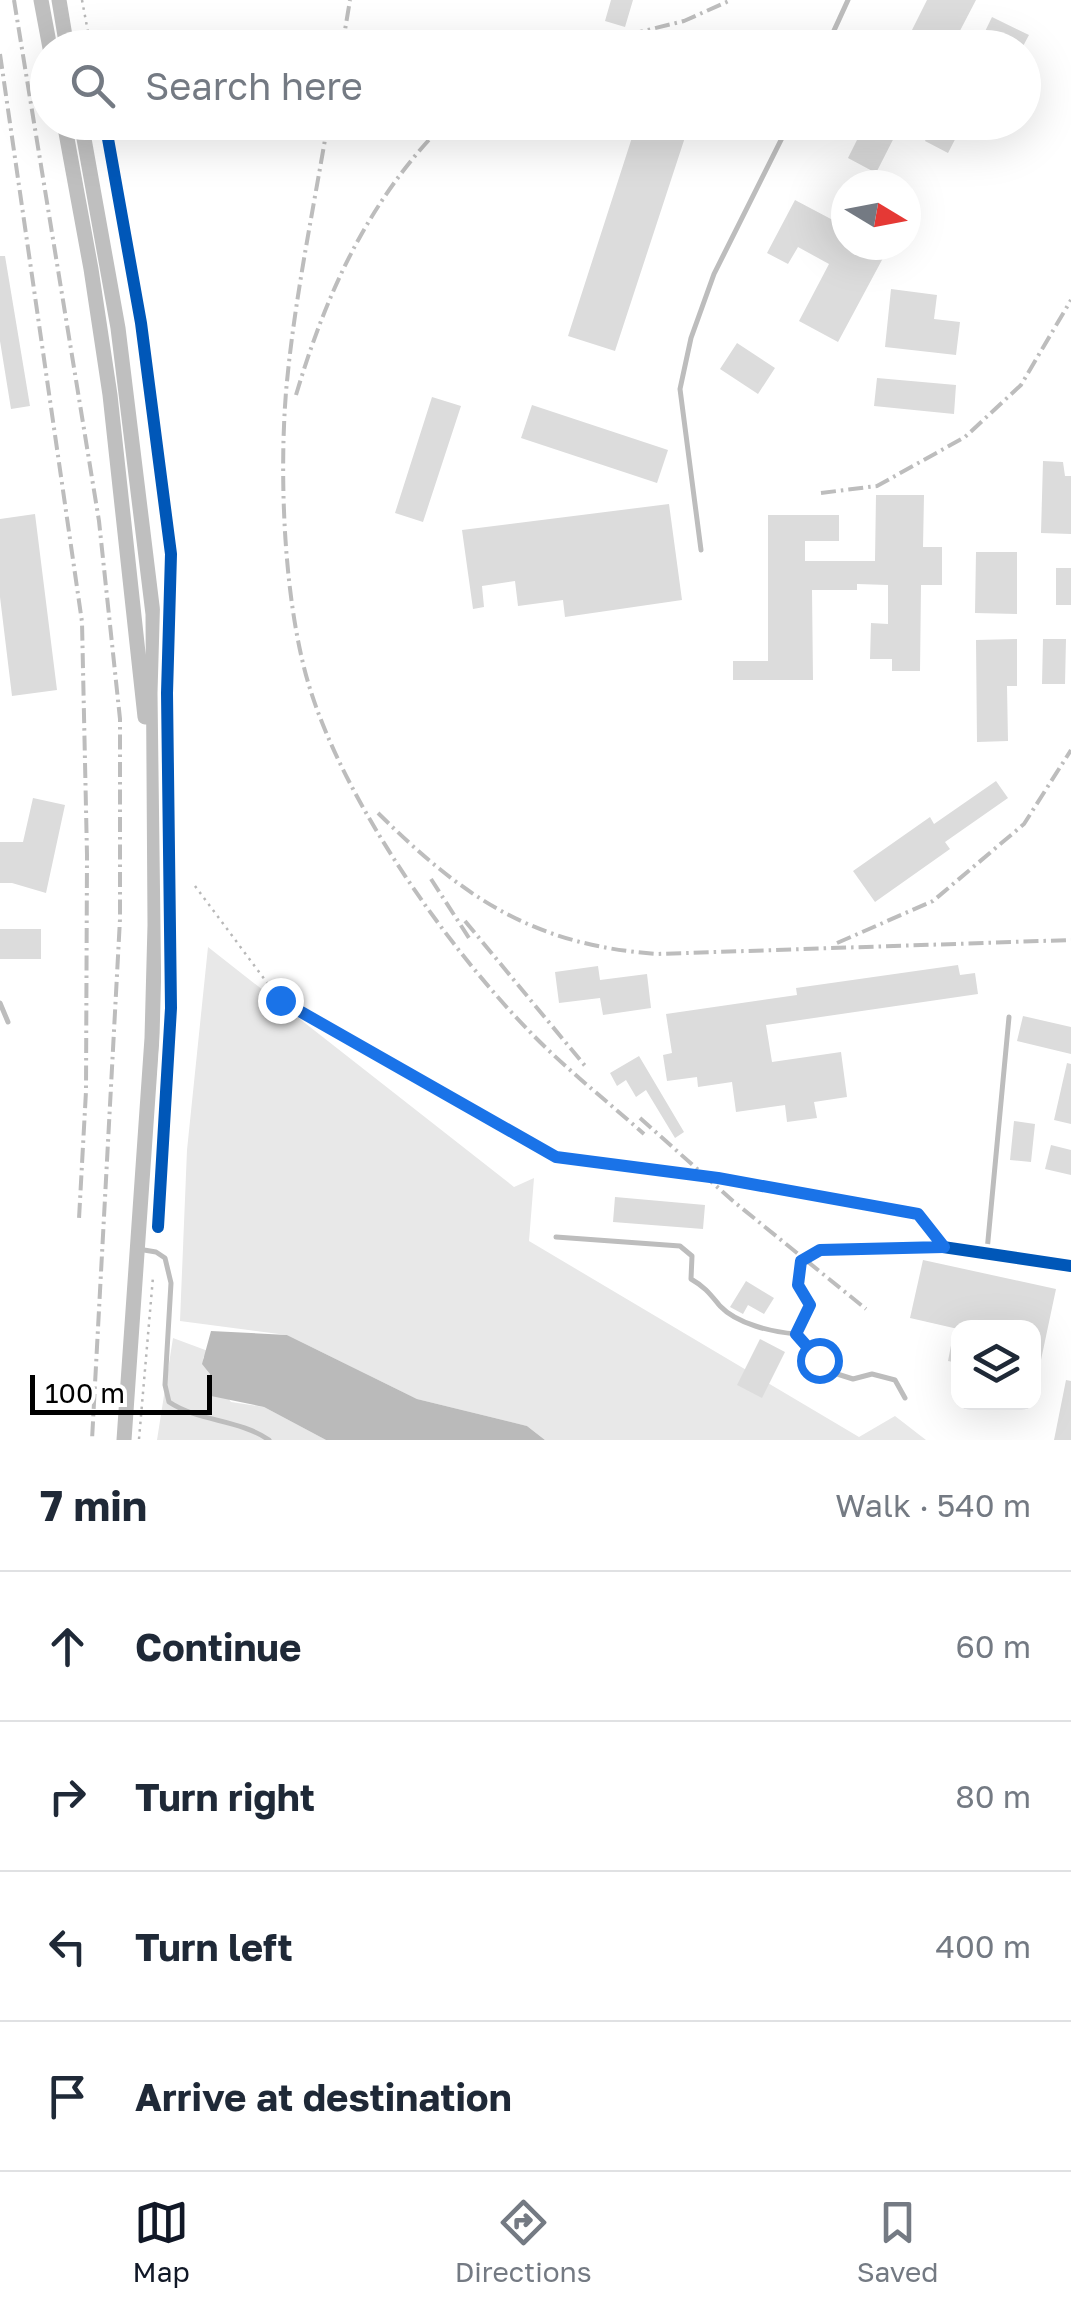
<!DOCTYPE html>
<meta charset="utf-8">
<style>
:root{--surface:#fff;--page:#f6f6f7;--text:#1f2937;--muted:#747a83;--line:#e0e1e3;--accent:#111827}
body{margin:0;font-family:"Golos Text",sans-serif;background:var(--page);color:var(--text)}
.controls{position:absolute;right:30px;bottom:30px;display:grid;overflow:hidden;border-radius:20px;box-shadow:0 10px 40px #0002}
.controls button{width:90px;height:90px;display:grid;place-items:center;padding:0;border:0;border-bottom:2px solid var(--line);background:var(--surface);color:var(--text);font:50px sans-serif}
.compass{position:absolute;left:831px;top:170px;width:90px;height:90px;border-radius:50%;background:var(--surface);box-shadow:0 10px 40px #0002;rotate:100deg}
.scale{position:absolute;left:30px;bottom:25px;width:182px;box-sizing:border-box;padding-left:10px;border:5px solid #000;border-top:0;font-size:28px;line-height:35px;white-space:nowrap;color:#000;-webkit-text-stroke:8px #fff;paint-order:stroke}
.stop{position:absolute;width:30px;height:30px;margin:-22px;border:8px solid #1a73e8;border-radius:50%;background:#fff}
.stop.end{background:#1a73e8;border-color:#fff;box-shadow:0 2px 10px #0008}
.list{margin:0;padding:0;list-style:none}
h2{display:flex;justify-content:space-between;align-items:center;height:130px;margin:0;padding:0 40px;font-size:42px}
h2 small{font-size:32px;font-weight:400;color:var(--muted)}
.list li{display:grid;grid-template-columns:65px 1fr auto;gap:30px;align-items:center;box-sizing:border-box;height:150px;padding:0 40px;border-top:2px solid var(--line)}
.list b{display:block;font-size:38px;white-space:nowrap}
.list em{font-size:32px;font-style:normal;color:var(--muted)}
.icon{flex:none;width:55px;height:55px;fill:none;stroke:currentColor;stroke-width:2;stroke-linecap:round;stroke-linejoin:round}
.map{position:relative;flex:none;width:1071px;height:1440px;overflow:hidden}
.search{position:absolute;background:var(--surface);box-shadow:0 10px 40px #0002;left:30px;right:30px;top:30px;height:110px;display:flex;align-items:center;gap:25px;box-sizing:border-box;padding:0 35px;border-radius:55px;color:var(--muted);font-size:38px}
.sheet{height:730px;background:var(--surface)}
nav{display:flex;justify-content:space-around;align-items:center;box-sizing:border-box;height:140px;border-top:2px solid var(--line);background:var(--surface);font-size:28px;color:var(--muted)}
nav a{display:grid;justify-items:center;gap:5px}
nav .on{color:var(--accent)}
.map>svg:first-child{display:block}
.green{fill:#e8e8e8}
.water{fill:#bababa}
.building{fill:#dcdcdc}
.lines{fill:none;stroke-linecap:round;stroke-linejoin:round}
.path{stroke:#b8b8b8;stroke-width:2.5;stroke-dasharray:2.5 5;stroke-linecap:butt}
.lane{stroke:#bdbdbd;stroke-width:5}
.street{stroke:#bdbdbd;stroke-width:11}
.secondary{stroke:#bfbfbf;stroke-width:15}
.rail{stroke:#bdbdbd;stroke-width:4;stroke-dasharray:15 5 2.5 5;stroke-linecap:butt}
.cycleway-casing{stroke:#fff;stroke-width:19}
.cycleway{stroke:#0057b8;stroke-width:12}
.route{stroke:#1a73e8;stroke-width:12}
</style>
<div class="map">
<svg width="1071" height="1440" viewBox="0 0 1071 1440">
<rect width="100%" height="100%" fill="#fff"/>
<!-- green -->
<path class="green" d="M 208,947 L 514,1187 L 534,1178 L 529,1241 L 859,1437 L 895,1416 L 926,1440 L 545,1440 L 527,1426 L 417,1399 L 287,1335 L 180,1321 L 187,1150 Z
M 173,1338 L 208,1351 L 203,1358 L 210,1374 L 231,1402 L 264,1407 L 326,1440 L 157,1440 Z"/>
<!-- water -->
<path class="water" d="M 211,1331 L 287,1335 L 417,1399 L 527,1426 L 545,1440 L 326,1440 L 264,1407 L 211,1396 L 210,1374 L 202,1364 Z"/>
<!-- building -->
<path class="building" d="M 611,0 L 633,0 L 625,27 L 605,21 Z
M 927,0 L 976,0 L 951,48 L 903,48 Z
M 992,17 L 1029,35 L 1022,48 L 977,48 Z
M 665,36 L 696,44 L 696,48 L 662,48 Z
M 637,122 L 690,122 L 615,351 L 568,336 Z
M 866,122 L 902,122 L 876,173 L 848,158 Z
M 934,122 L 964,122 L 948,153 L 925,141 Z
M 795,200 L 846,227 L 846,245 L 890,245 L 838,342 L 799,321 L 829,264 L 798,247 L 788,264 L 767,253 Z
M 0,256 L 5,256 L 30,406 L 11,409 L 0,341 Z
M 891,289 L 937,295 L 934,319 L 960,322 L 956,355 L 885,347 Z
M 737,343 L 775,368 L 758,394 L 720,369 Z
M 877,378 L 956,385 L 954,414 L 874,406 Z
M 432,397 L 461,406 L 423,522 L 395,513 Z
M 532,405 L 668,450 L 657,483 L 521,438 Z
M 1043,461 L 1063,462 L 1065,476 L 1071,476 L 1071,534 L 1041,533 Z
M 876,495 L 924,495 L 923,547 L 942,547 L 942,585 L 921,585 L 920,671 L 892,671 L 892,659 L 870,659 L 871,623 L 888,624 L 888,585 L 857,584 L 857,590 L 812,590 L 813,680 L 733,680 L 733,661 L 768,661 L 768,515 L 839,515 L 839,541 L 805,541 L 805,561 L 875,561 Z
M 669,504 L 682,600 L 565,617 L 563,600 L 518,606 L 515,581 L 482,586 L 484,607 L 473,609 L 462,530 Z
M 35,514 L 57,690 L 12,696 L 0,597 L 0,519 Z
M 976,552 L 1017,552 L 1017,614 L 975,613 Z
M 1056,568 L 1071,568 L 1071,605 L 1056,605 Z
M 1017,639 L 1017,686 L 1007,686 L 1008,741 L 977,742 L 976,640 Z
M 1043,639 L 1066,639 L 1065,684 L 1042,684 Z
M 996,781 L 1008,798 L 945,842 L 950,849 L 875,902 L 853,871 L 930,817 L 934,824 Z
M 33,798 L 65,805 L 46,893 L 12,883 L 0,883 L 0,842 L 23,842 Z
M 0,929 L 41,929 L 41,959 L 0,959 Z
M 958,965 L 960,975 L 975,973 L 978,994 L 766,1025 L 772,1062 L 841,1052 L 847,1097 L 814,1102 L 817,1118 L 787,1122 L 785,1105 L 736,1112 L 732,1082 L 698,1087 L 697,1077 L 667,1081 L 663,1055 L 672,1053 L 666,1014 L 797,995 L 796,988 Z
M 598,966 L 600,980 L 647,974 L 651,1008 L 603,1015 L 600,998 L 559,1003 L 555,972 Z
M 1023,1016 L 1071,1027 L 1071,1054 L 1017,1041 Z
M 639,1056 L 684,1132 L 675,1138 L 646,1090 L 636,1097 L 626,1080 L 617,1086 L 610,1073 Z
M 1067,1063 L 1071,1064 L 1071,1124 L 1054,1120 Z
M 1014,1121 L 1035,1124 L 1031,1162 L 1010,1160 Z
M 1051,1145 L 1071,1150 L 1071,1175 L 1045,1169 Z
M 615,1197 L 705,1205 L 703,1229 L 613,1222 Z
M 923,1260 L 1056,1289 L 1038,1374 L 1034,1373 L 1034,1328 L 958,1329 L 910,1318 Z
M 746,1281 L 774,1298 L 764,1314 L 748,1305 L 743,1314 L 730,1307 Z
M 954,1330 L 958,1331 L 958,1363 L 948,1361 Z
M 760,1339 L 785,1352 L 762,1398 L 737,1385 Z
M 1066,1380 L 1071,1381 L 1071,1440 L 1054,1440 Z"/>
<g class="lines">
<!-- path -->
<path class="path" d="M 82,0 L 91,48
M 105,122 L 141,323 L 168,511 L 171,554 L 168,631
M 195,886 L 280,1000 L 556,1157 L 718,1178 L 918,1214 L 936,1238
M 158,1227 L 171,1008 L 169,779
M 139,1439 L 153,1277"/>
<!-- lane -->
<path class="lane" d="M 826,48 L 848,0
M 701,550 L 680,389 L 691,338 L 714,274 L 790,122
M 0,1003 L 8,1022
M 556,1237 L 680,1246 L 692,1256 L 691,1279 C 705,1287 710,1294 720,1306 C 737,1324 772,1332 796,1334 L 810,1305 C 800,1287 794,1276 804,1257 L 820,1250 L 943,1247
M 138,1249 L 156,1252 L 165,1258 L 171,1283 L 165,1385 L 169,1402 C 199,1422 239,1419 269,1440
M 987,1251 L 1009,1017
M 796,1334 L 834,1373 L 853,1379 L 872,1374 L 895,1380 L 905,1398"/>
<!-- street -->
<path class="street" d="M 943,1247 L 1071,1266"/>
<!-- secondary -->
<path class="secondary" d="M 41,0 L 50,48
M 59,0 L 67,48
M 64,122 L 91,269 L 110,395 L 145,717
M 81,122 L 118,328 L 153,614 L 155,925 L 152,1038 L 124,1440"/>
<!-- rail -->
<path class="rail" d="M 14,0 L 99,521 L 120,719 L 120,919 L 92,1440
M 342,48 L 350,0
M 575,48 L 684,21 L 731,0
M 0,54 L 82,622 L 87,855 L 86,1091 L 79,1219
M 328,122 C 313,212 294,301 286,392 C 279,480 284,608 311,692 C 348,807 447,947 531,1033 C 566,1069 607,1101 644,1134
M 296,395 C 327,291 369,199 446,122
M 821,493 L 877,486 L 965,437 L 1021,385 L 1071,300
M 378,813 C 464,898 533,945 657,954 L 1071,940
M 431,879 L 469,938
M 465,921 L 586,1067
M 837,943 L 933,901 L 1024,824 L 1071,750
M 640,1118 L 733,1201 L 866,1309"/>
<defs>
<path id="cycleway" d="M 105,122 L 141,323 L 171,554 L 167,693 L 171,1008 L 158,1227
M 943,1247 L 1071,1266"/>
</defs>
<!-- cycleway casing -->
<use href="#cycleway" class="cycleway-casing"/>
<!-- cycleway -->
<use href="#cycleway" class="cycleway"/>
</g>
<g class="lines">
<!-- route -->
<path class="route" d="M 280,1000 L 556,1157 L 718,1178 L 918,1214 L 944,1247 L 820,1250 L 801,1261 L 798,1285 L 810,1305 L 796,1334 L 819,1360"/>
</g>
</svg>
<div class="controls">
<button><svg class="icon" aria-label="layers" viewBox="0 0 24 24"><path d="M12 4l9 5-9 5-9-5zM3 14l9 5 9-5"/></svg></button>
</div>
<svg class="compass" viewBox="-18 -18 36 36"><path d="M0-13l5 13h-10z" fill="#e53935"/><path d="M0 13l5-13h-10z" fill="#747a83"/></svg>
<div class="scale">100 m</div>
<div class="stop" style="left:819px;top:1360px"></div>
<div class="stop end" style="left:280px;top:1000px"></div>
<div class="search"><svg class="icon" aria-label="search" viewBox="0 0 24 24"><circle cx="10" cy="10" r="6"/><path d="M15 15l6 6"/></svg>Search here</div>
</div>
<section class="sheet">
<h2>7 min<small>Walk · 540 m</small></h2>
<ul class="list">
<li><svg class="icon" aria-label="ahead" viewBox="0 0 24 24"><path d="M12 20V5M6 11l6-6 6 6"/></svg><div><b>Continue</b></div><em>60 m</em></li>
<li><svg class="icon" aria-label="right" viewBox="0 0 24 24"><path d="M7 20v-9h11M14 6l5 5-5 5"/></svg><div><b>Turn right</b></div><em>80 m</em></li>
<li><svg class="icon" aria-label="left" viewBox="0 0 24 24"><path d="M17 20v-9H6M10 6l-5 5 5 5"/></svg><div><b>Turn left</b></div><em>400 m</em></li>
<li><svg class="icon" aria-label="arrive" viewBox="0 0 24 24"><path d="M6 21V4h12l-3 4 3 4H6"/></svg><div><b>Arrive at destination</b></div></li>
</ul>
</section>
<nav>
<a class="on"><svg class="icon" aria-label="map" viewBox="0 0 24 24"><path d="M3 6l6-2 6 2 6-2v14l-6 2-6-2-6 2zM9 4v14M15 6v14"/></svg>Map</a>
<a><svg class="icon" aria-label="directions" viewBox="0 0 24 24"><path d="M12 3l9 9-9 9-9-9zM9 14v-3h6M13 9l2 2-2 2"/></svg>Directions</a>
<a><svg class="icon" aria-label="saved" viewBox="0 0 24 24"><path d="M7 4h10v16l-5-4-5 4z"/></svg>Saved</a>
</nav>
